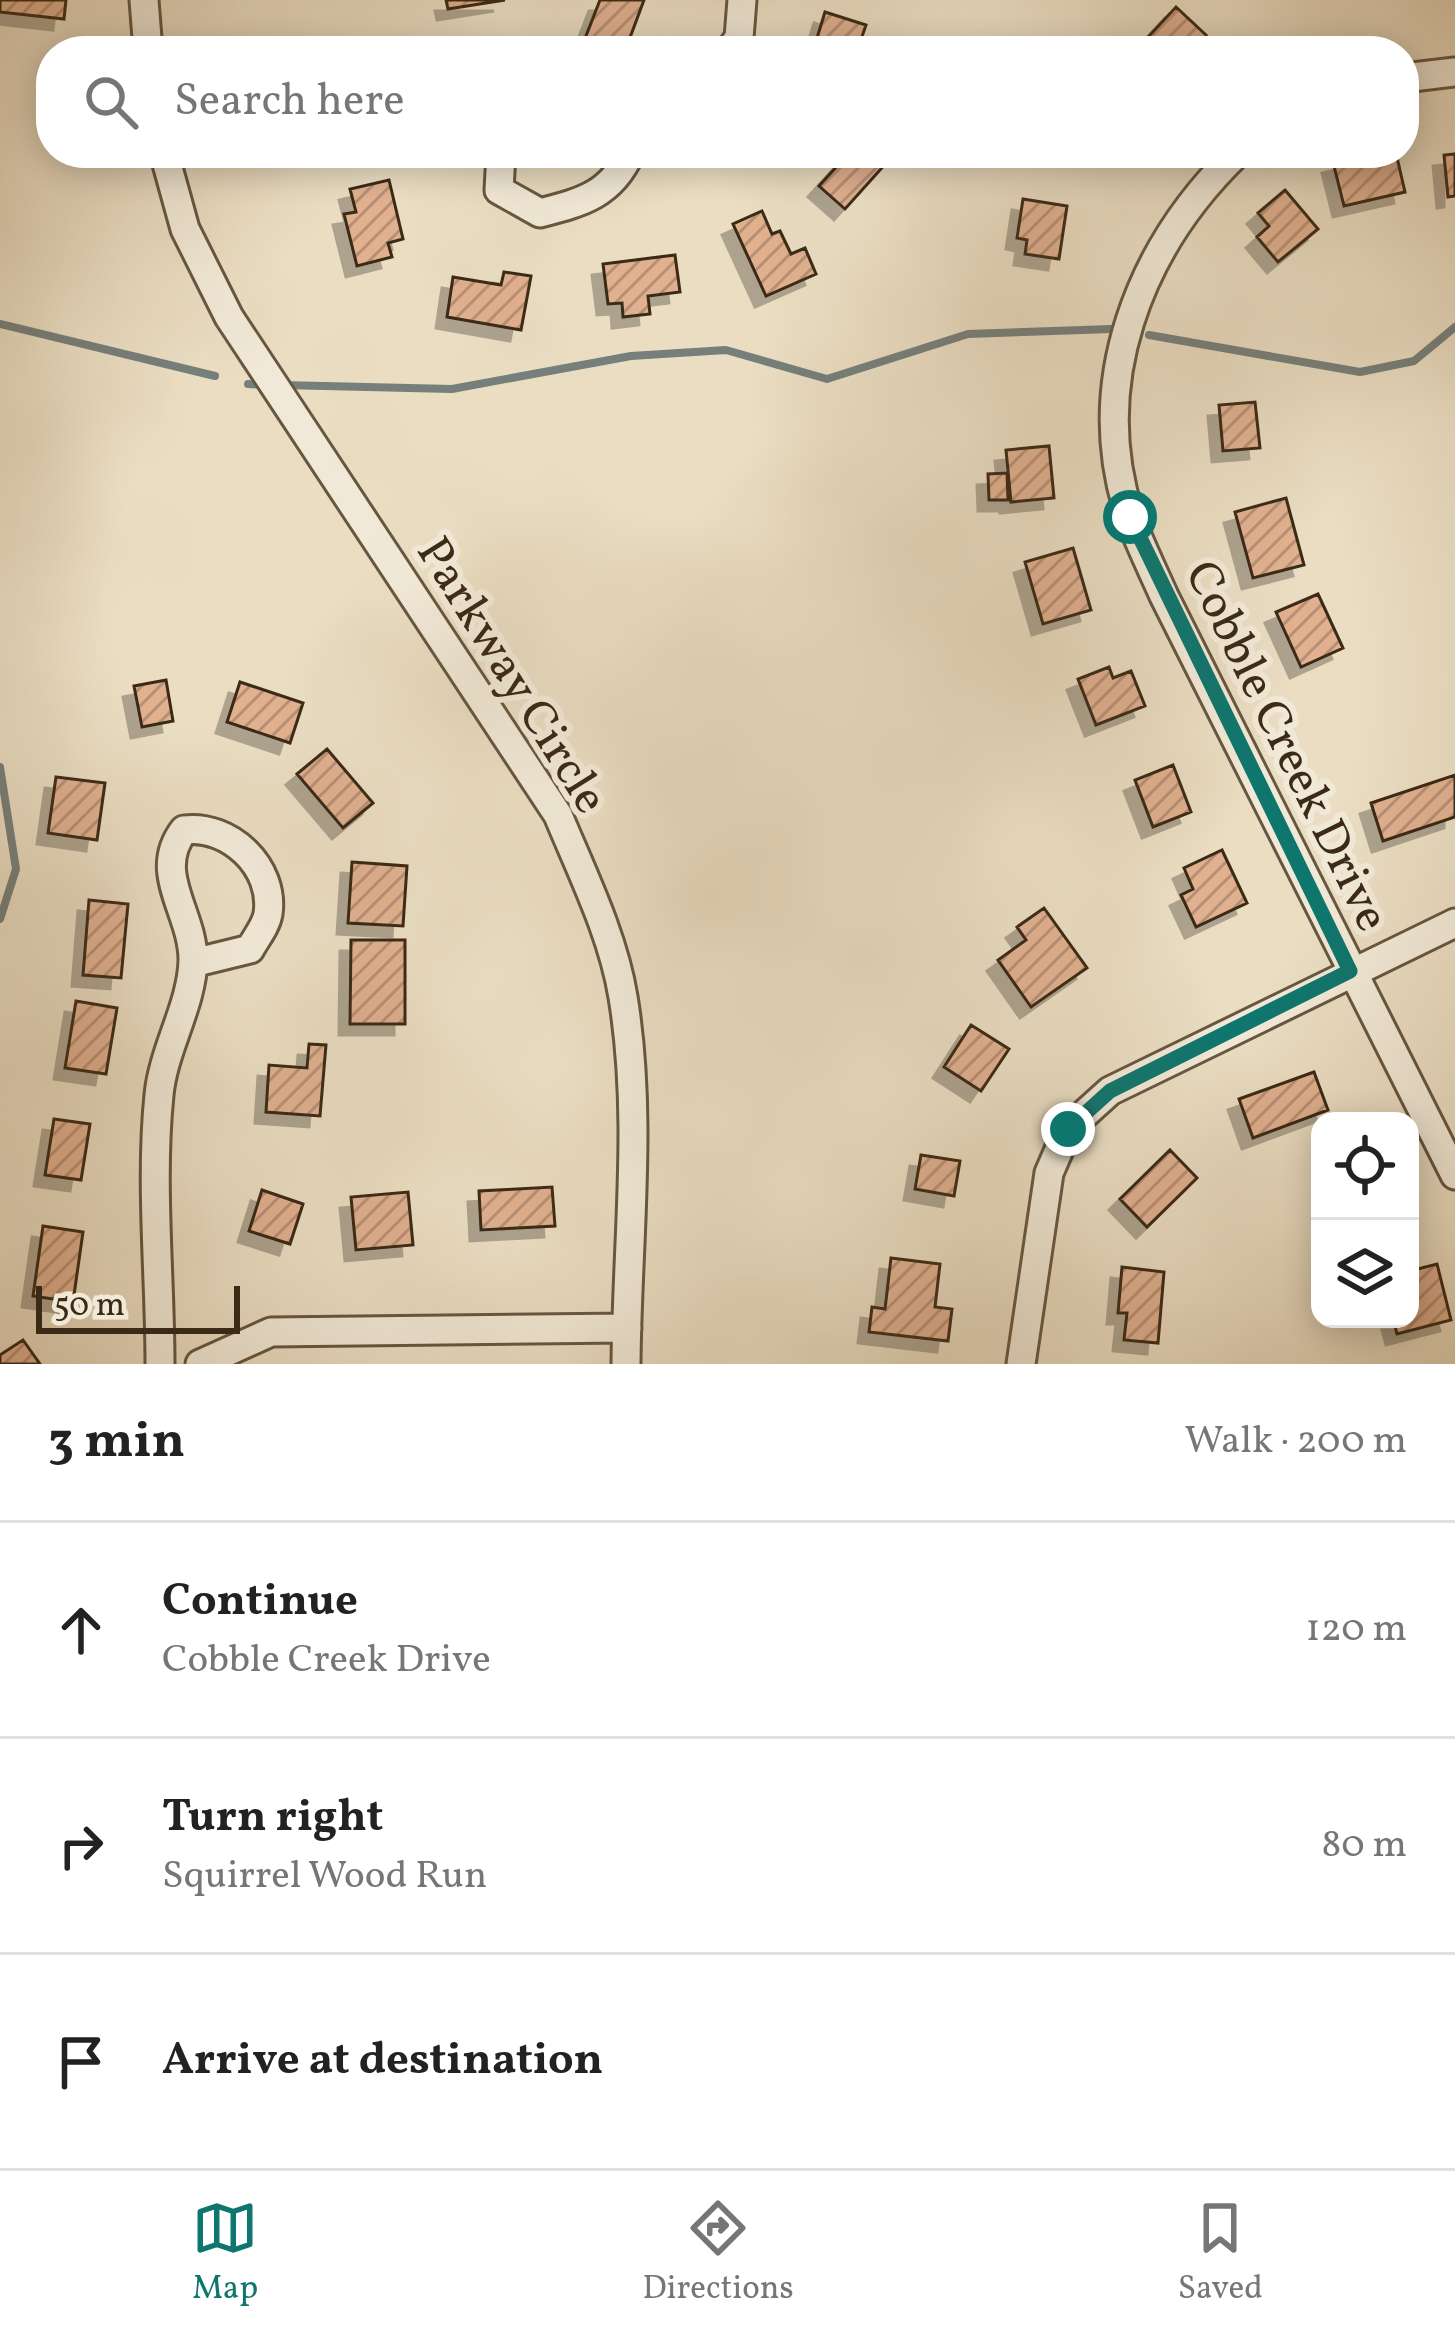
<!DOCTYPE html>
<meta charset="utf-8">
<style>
:root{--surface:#fff;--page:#f6f6f6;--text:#222;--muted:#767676;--line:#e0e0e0;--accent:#0f766e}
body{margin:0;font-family:Vollkorn,serif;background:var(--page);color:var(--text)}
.controls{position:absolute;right:36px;bottom:36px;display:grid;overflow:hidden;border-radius:24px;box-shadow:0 6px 30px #0003}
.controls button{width:108px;height:108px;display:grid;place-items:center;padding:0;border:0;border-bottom:3px solid var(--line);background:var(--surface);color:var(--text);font:60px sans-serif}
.scale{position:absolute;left:36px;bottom:30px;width:204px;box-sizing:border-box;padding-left:12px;border:6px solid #3b2a15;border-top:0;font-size:33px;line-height:42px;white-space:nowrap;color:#3b2a15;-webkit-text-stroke:9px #f1e9d7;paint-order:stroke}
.stop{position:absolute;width:36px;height:36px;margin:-27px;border:9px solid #0f766e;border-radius:50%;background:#fff}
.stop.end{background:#0f766e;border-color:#fff;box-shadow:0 3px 12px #0008}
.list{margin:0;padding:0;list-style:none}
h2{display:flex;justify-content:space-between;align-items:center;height:156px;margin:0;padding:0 48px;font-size:51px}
h2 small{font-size:39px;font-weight:400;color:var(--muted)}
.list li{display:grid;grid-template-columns:78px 1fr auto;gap:36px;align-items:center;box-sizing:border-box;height:216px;padding:0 48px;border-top:3px solid var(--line)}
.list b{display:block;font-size:45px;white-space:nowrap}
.list p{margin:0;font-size:39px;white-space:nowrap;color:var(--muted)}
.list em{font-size:39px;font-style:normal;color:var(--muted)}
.icon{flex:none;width:66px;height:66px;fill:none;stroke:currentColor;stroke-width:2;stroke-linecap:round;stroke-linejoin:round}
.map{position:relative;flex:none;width:1455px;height:1364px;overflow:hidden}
.search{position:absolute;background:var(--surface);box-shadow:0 6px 30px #0003;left:36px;right:36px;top:36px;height:132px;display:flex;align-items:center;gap:30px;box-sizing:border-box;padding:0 42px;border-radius:48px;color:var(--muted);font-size:45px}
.sheet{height:804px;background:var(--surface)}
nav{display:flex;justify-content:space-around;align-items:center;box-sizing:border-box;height:168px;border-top:3px solid var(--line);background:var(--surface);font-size:33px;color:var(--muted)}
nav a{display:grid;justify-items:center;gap:6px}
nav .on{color:var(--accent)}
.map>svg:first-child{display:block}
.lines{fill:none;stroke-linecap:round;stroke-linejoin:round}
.stream{stroke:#767f7b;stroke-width:8}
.building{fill:url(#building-hatch);stroke:#3b2a15;stroke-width:3;filter:url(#shadow)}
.minor-casing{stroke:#675740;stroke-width:33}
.minor{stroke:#f1e9d7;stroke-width:27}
.route{stroke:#0f766e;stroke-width:15}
.labels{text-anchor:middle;stroke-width:12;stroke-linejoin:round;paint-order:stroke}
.street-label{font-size:48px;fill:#3b2a15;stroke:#f1e9d7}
</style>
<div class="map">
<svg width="1455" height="1364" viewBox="0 0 1455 1364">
<defs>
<pattern id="building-hatch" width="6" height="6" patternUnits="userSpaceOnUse" patternTransform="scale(3)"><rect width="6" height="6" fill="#e0b08f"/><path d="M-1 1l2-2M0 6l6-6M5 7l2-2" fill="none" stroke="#b78f74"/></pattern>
<filter id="shadow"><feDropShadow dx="-11" dy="11" stdDeviation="0" flood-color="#0004"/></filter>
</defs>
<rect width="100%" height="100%" fill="#eaddc2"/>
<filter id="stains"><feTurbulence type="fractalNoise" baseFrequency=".00167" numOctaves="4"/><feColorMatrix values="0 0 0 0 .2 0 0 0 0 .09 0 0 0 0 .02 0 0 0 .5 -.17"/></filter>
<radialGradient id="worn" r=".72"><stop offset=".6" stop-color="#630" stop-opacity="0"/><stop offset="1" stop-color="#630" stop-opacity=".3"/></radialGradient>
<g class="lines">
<!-- stream -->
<path class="stream" d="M 0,324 L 215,376
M 1149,335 L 1360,372 L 1414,361 L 1455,327
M 248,384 L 266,385
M 281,385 L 452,389 L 631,356 L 726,350 L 827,379 L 968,334 L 1111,329
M 0,767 L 16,869 L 0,919"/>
</g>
<!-- building -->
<path class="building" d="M 0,0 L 66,0 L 64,19 L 0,12 Z
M 446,0 L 505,0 L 448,9 Z
M 600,0 L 644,0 L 625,51 L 586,36 Z
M 1176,7 L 1206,35 L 1191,51 L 1135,51 Z
M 825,12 L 866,25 L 857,51 L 813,51 Z
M 849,153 L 881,153 L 889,160 L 845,209 L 819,186 Z
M 1371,153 L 1396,153 L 1405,192 L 1344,206 L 1333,162 Z
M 1455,154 L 1455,196 L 1448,197 L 1444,155 Z
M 389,180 L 403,239 L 388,243 L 392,257 L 357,266 L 344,214 L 356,212 L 350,189 Z
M 1285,190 L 1318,229 L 1278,262 L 1257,237 L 1269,226 L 1258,213 Z
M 1023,199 L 1067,206 L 1059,259 L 1025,254 L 1027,240 L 1017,238 Z
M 762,211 L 772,234 L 780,231 L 791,254 L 805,248 L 816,274 L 766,296 L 733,224 Z
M 675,255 L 680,292 L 648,296 L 650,314 L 623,317 L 622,303 L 608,304 L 603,264 Z
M 504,272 L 531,276 L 521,330 L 447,317 L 453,277 L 501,285 Z
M 1255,402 L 1260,448 L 1223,451 L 1219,405 Z
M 1049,446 L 1054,498 L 1011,502 L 1006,450 Z
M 1007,473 L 1008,500 L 989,500 L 988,474 Z
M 1286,498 L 1304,565 L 1253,578 L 1235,512 Z
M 1073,548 L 1091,610 L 1043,624 L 1025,562 Z
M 1318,594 L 1343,648 L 1301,667 L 1276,612 Z
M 1109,667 L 1113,678 L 1131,671 L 1145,706 L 1096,725 L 1078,679 Z
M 166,680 L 173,721 L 142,727 L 134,686 Z
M 240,682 L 303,703 L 290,743 L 227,722 Z
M 327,749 L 373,803 L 343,828 L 297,774 Z
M 1173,765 L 1191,812 L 1153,827 L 1135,780 Z
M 1455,775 L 1455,817 L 1383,841 L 1371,803 Z
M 56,777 L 105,783 L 97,840 L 48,833 Z
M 1222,850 L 1247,903 L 1196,927 L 1181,895 L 1193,889 L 1184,868 Z
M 352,862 L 407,866 L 403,926 L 348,923 Z
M 89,900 L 128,904 L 121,978 L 83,975 Z
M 1044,908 L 1087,968 L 1031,1007 L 998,960 L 1026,940 L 1017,927 Z
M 351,940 L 405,940 L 405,1024 L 350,1024 Z
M 76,1001 L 117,1008 L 106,1074 L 65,1068 Z
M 971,1025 L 1009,1049 L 981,1091 L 944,1067 Z
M 309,1044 L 326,1045 L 320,1116 L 266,1112 L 269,1065 L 307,1068 Z
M 1314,1072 L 1328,1110 L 1253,1138 L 1239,1099 Z
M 54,1119 L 90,1124 L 81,1180 L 45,1175 Z
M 1170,1150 L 1197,1178 L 1147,1227 L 1120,1199 Z
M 921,1155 L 960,1161 L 954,1196 L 915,1189 Z
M 552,1187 L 555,1226 L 481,1230 L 479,1191 Z
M 262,1190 L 303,1204 L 290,1244 L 249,1231 Z
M 408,1192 L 413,1245 L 356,1250 L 351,1197 Z
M 43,1226 L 83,1232 L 73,1302 L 33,1296 Z
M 891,1258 L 940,1264 L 935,1307 L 952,1309 L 948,1341 L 869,1332 L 872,1307 L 885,1309 Z
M 1437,1264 L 1451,1320 L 1397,1334 L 1393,1319 L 1410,1319 L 1410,1271 Z
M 1122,1267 L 1164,1272 L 1158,1343 L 1124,1340 L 1127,1313 L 1118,1313 Z
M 23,1340 L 40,1364 L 0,1364 L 0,1355 Z"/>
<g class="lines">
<defs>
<path id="minor" d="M 144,0 L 148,51
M 729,51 L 739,38 L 742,0
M 1404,78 L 1455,72
M 164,153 L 185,229 L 229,317 L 558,815 C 582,873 613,935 623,997 C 643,1118 627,1242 626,1364
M 501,153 L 499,190 L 540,213 C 582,202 611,195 630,153
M 1237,153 C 1139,248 1085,384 1131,520 C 1140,545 1153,571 1164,596 L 1455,1175
M 160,1364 C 160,1276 150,1182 159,1095 C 163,1050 192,1005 193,960 C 193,912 151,873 184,830 C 229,824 275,867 268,914 C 266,926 256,938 250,949 L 193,963
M 200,1364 L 271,1332 L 627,1328
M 1021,1364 L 1049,1173 L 1068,1129 L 1110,1091 L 1455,923"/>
</defs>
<!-- minor casing -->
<use href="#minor" class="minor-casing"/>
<!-- minor -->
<use href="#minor" class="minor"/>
</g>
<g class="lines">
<!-- route -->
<path class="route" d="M 1068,1129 L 1110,1091 L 1350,971 L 1130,517"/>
</g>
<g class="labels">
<!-- street labels -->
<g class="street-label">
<text transform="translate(514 674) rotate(58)" y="17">Parkway Circle</text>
<text transform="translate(1289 745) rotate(64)" y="17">Cobble Creek Drive</text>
</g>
</g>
<rect width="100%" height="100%" filter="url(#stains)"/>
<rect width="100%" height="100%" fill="url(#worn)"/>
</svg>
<div class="controls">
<button><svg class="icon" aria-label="locate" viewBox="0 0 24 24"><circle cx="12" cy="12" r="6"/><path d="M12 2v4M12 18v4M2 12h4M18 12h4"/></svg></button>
<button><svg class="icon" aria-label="layers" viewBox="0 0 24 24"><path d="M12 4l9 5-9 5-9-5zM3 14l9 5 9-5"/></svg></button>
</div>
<div class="scale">50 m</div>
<div class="stop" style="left:1130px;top:517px"></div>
<div class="stop end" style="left:1068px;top:1129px"></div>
<div class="search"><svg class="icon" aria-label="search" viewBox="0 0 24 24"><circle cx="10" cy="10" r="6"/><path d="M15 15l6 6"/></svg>Search here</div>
</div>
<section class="sheet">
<h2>3 min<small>Walk · 200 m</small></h2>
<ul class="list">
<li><svg class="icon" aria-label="ahead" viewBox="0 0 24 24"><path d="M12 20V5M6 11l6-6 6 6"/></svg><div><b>Continue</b><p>Cobble Creek Drive</p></div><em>120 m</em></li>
<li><svg class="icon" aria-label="right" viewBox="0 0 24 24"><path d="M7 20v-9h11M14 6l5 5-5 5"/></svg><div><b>Turn right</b><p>Squirrel Wood Run</p></div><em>80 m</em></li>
<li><svg class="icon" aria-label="arrive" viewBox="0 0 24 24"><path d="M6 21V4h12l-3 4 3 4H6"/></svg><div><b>Arrive at destination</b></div></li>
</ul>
</section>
<nav>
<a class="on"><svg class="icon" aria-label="map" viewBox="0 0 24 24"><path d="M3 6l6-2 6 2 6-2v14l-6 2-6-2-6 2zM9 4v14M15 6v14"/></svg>Map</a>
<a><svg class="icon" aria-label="directions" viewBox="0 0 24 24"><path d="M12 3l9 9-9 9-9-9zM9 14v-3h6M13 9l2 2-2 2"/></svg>Directions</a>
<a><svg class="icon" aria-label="saved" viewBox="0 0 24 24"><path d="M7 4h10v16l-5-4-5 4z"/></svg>Saved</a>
</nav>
